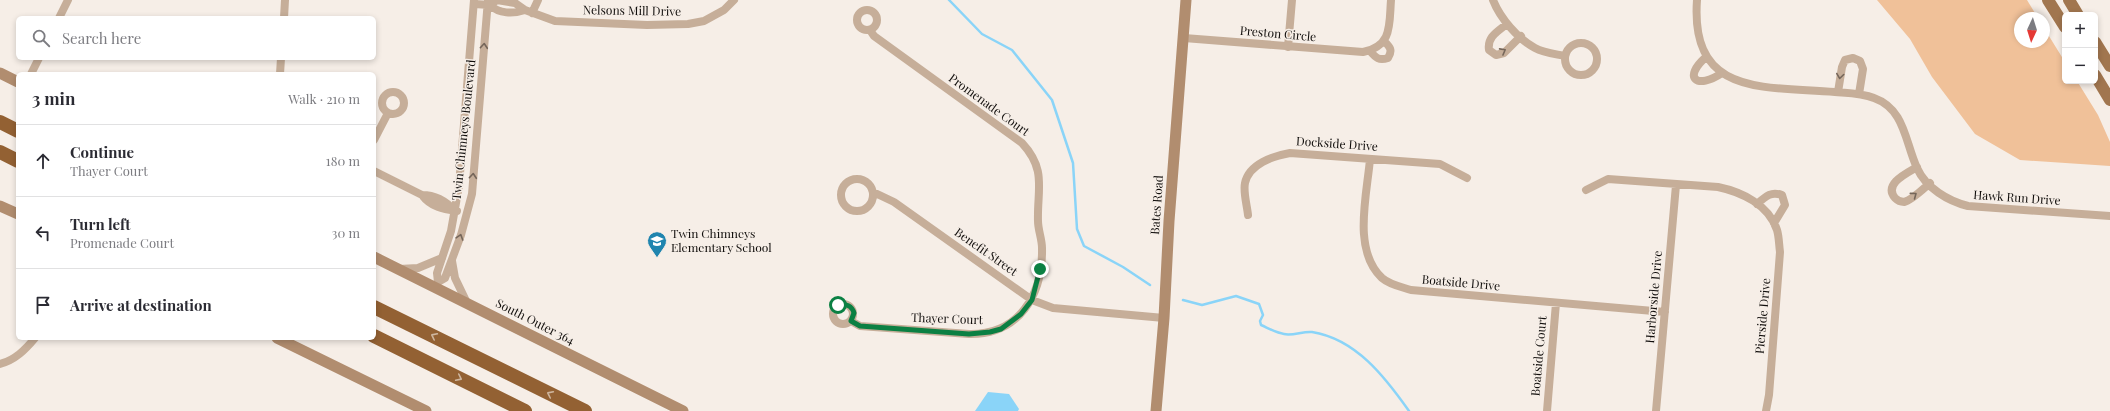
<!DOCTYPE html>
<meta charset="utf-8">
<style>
:root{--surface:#fff;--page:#f2f2f3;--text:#2b2b33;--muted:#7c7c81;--line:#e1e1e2}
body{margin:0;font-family:"Playfair Display",serif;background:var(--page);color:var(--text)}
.controls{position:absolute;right:12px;top:12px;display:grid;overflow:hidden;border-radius:6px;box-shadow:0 2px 6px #0003}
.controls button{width:36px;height:36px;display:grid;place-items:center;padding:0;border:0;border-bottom:1px solid var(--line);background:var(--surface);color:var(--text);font:20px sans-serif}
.compass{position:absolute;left:2014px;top:12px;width:36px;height:36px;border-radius:50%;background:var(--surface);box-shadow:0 2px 6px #0003;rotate:184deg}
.stop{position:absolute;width:12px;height:12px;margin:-9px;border:3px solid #0b8043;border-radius:50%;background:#fff}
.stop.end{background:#0b8043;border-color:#fff;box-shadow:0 1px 4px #0008}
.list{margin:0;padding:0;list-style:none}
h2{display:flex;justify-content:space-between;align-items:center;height:52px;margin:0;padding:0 16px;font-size:17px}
h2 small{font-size:13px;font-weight:400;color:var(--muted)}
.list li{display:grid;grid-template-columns:26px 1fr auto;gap:12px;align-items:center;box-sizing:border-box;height:72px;padding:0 16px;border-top:1px solid var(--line)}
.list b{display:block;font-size:15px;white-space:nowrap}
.list p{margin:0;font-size:13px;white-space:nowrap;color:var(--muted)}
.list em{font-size:13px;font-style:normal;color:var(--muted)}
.icon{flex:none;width:22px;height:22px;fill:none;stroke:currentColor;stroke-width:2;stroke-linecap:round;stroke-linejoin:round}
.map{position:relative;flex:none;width:2110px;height:411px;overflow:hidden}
.search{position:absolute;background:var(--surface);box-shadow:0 2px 6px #0003;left:16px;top:16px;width:360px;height:44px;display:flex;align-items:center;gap:10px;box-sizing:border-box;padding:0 14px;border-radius:6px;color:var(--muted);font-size:15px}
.panel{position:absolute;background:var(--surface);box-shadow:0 2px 6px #0003;left:16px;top:72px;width:360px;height:268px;border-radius:6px}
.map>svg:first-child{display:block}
.green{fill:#f0c199}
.water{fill:#8ad4f8}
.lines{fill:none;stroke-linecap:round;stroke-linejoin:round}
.stream{stroke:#8ad4f8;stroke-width:2.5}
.street{stroke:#c6ae99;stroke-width:8}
.secondary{stroke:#b18d6f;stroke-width:11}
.primary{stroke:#a1764f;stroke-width:12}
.highway{stroke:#936133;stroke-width:14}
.oneway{stroke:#75665a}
.oneway2{stroke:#ceb69f}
.route{stroke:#0b8043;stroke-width:5}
.labels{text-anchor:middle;stroke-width:3;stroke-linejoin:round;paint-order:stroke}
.street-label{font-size:12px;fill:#110e0c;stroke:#f6eee7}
.poi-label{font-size:12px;fill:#110e0c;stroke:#f6eee7;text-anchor:start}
</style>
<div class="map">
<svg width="2110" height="411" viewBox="0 0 2110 411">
<rect width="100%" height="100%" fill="#f6eee7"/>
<!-- green -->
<path class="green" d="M 1877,0 L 2027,0 L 2038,18 L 2020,18 L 2020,42 L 2044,42 L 2044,28 L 2065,62 L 2065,81 L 2077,81 L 2098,115 L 2110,142 L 2110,166 L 2020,160 L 1975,134 L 1932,77 L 1910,39 Z"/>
<!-- water -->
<path class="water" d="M 988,392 L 1009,394 L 1019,409 L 1018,411 L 975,411 Z"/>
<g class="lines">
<!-- stream -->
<path class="stream" d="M 949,0 L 982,34 L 1012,50 L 1052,100 L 1073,163 L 1077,229 L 1084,246 L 1123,267 L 1150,285
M 1183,300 L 1202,305 L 1236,296 L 1259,304 L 1263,315 L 1260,321 L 1261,325 C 1268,328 1276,333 1284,334 C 1293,336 1303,331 1312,332 C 1356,339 1385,377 1409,411"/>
<!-- street -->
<path class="street" d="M 1493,0 C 1500,18 1518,39 1535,48 C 1544,53 1556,54 1565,56
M 1697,0 C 1690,97 1764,86 1835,92 C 1848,93 1862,93 1874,98 C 1905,109 1905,142 1917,168 C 1926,188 1948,201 1968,206 L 2110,216
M 474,4 L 490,5 L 497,0 L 515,3 L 525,10 L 555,21 L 647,25 L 688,24 L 704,21 L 724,10 L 734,0
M 490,5 C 499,14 513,14 525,10
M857 20a10 10 0 1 1 20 0a10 10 0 1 1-20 0Z
M 532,13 L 538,0
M 59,18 L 68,0
M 284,18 L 285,0
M 1507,24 C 1497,32 1487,37 1489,50 L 1496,55 L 1504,53 L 1521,36
M 1184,38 L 1363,52 C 1393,46 1389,24 1391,0
M1565 59a16 16 0 1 1 32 0a16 16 0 1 1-32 0Z
M 1288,47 L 1292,0
M 1370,51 C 1376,58 1379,61 1388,58 C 1393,50 1390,47 1384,41
M 1706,57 C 1682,78 1697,90 1722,73
M 31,74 L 39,58
M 280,74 L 281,58
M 1838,92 L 1842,67 L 1845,60 L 1853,58 L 1860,61 L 1863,69 L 1859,94
M382 103a11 11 0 1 1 22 0a11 11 0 1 1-22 0Z
M 374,140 L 388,113
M 1370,159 C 1367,195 1352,250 1382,278 C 1390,285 1402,287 1411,290 L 1665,312
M 1917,167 C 1907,173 1883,184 1895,198 C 1898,201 1900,202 1904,202 C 1912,200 1923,189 1930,183
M 374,171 L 422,195 C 435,195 446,201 455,211
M841 195a16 16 0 1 1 32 0a16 16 0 1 1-32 0Z
M 1586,190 L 1608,179 L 1718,187 C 1742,192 1769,205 1777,230 C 1779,236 1779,245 1780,252 L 1769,395 L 1766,411
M 873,192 L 894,202 L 1032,300 L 1053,308 L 1164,318
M 422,195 C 431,207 443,209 457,211
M 1757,204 C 1766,196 1771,191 1782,195 L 1785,205 L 1774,223
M 1248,215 C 1247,205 1243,192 1245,183 C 1249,164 1273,156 1290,153 L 1440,164 L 1467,178
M 452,261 L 455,278 L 467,303
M 399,269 L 418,268 L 442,258
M 438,282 L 437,273 L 451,231 L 459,186 L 474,0
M 434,286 L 438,282 L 445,278 L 461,235 L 472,194 L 488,0
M833 314a10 10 0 1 1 20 0a10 10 0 1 1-20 0Z
M 851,321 L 860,326 L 969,334 C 1019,335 1043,295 1042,248 C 1042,239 1038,230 1038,221 C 1037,189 1047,170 1022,143 L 874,36 L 870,30
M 0,364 C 15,360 25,350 35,338
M 1547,411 L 1556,303
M 1656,411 L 1676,185"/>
<!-- secondary -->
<path class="secondary" d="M 0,73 L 18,82
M 0,206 L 18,214
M 374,257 L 683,411
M 277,338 L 426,411
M 1156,411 L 1164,318 L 1169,221 L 1186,0"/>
<!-- primary -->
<path class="primary" d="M 2048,0 L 2065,27
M 2069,0 L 2078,15
M 2095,42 L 2110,66
M 2095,75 L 2110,100"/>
<!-- highway -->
<path class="highway" d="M 0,122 L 18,131
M 0,152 L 18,161
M 374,307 L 585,411
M 374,336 L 525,411"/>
</g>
<!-- one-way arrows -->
<defs><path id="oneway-chevron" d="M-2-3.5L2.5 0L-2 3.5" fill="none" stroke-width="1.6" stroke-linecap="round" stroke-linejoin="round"/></defs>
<g class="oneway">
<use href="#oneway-chevron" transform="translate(484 46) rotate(-85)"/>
<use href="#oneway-chevron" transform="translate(1503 51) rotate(-29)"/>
<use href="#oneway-chevron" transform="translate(1840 76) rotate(98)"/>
<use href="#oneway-chevron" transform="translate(473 176) rotate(-85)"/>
<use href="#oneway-chevron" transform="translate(1914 195) rotate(-37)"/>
<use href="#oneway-chevron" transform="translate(460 237) rotate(-72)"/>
</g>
<g class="oneway2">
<use href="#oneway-chevron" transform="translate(434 336) rotate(-153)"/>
<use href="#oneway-chevron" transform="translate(459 378) rotate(26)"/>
<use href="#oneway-chevron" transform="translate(550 394) rotate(-154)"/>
</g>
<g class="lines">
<!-- route -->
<path class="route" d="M 838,305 C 846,303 852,306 854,313 L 851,321 L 860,326 L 969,334 L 990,332 L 1001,329 L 1021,314 L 1032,300 L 1040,269"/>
</g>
<!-- icons -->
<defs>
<symbol id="school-pin" viewBox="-11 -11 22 30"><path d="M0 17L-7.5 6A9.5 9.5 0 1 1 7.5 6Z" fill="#2085af" stroke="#f6eee7"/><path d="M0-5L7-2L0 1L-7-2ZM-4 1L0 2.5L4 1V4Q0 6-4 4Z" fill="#fff"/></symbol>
</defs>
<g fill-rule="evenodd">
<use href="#school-pin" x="646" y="230" width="22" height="30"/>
</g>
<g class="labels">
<!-- street labels -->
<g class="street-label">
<text transform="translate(632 11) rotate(1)" y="4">Nelsons Mill Drive</text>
<text transform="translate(1278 34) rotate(5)" y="4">Preston Circle</text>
<text transform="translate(989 105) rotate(36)" y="4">Promenade Court</text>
<text transform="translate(464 130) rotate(-84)" y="4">Twin Chimneys Boulevard</text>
<text transform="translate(1337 144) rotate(4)" y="4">Dockside Drive</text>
<text transform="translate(2017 198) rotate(4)" y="4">Hawk Run Drive</text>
<text transform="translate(1157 205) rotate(-86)" y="4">Bates Road</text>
<text transform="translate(986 252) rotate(35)" y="4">Benefit Street</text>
<text transform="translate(1461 283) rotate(5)" y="4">Boatside Drive</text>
<text transform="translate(1654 297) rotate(-85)" y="4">Harborside Drive</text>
<text transform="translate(1763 316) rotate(-85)" y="4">Pierside Drive</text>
<text transform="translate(947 319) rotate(2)" y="4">Thayer Court</text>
<text transform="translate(535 322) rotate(27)" y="4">South Outer 364</text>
<text transform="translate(1539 356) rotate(-85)" y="4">Boatside Court</text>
</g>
<!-- poi labels -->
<g class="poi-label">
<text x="671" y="238">Twin Chimneys<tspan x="671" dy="14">Elementary School</tspan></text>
</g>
</g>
</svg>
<div class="controls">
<button>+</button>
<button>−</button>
</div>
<svg class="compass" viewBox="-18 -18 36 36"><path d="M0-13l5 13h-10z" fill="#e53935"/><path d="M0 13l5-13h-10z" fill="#7c7c81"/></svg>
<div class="stop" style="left:838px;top:305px"></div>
<div class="stop end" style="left:1040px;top:269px"></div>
<div class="search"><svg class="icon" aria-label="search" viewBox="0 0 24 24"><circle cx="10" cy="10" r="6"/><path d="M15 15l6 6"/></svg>Search here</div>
<section class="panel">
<h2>3 min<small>Walk · 210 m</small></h2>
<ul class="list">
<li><svg class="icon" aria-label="ahead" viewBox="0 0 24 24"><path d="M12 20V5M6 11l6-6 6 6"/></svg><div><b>Continue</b><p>Thayer Court</p></div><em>180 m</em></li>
<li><svg class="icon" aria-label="left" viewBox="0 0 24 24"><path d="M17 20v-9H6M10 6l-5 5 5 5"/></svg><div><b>Turn left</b><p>Promenade Court</p></div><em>30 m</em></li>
<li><svg class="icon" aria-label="arrive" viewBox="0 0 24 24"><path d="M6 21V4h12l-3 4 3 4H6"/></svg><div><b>Arrive at destination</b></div></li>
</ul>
</section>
</div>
